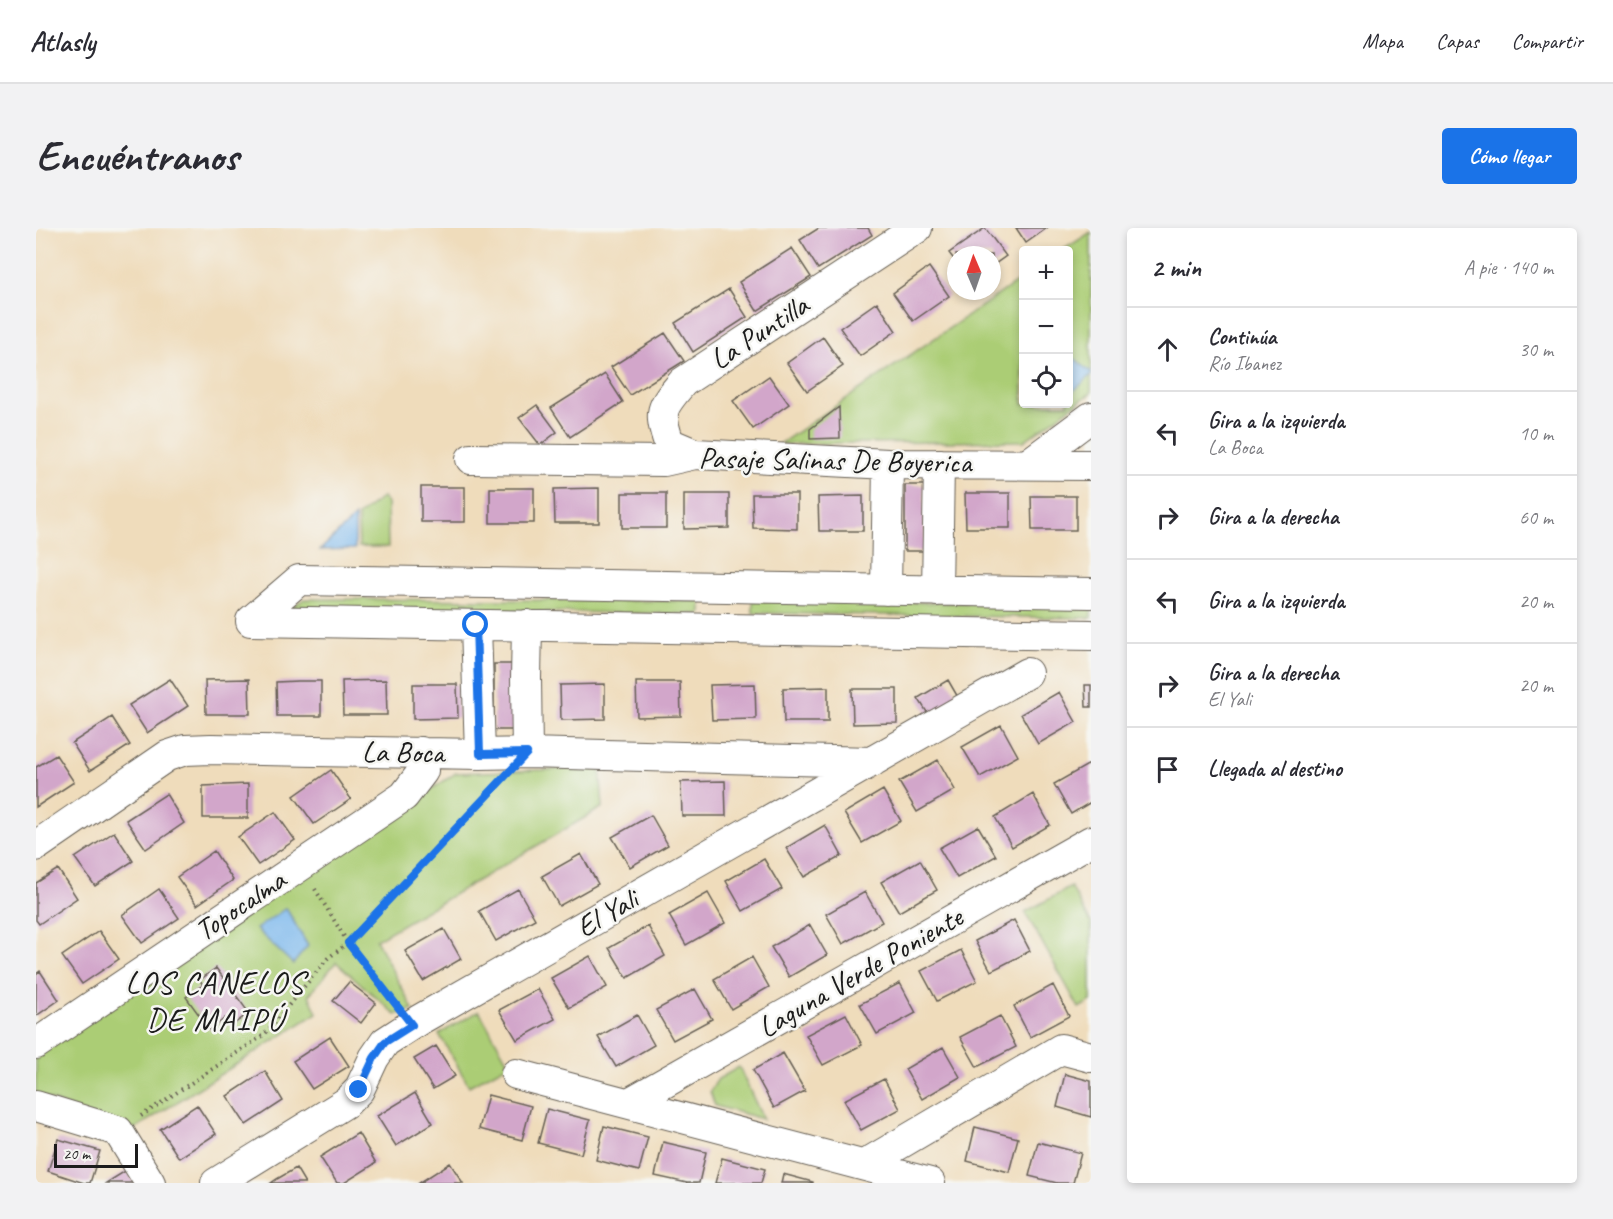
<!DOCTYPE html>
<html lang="es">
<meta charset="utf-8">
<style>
:root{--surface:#fff;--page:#f2f2f3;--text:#2b2b33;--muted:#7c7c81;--line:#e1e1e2;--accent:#1a73e8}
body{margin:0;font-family:Caveat,sans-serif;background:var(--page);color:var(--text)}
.controls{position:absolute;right:18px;top:18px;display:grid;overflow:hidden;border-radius:6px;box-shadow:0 3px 9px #0003}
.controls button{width:54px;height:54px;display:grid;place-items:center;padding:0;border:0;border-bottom:2px solid var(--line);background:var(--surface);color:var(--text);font:30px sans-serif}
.compass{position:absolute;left:911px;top:18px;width:54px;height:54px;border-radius:50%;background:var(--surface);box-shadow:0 3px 9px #0003;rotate:358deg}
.scale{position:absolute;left:18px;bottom:15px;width:84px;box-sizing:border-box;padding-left:6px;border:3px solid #1c1c1c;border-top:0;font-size:16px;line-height:21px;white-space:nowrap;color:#1c1c1c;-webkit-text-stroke:4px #f6f6f2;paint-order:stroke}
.stop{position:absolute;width:18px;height:18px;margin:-14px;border:4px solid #1a73e8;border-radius:50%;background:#fff}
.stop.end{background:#1a73e8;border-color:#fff;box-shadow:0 2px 6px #0008}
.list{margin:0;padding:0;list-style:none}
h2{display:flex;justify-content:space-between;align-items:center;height:78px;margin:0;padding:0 24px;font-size:26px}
h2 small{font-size:20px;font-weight:400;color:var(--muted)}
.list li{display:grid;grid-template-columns:39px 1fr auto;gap:18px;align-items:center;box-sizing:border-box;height:84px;padding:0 24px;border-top:2px solid var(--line)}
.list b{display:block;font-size:22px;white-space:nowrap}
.list p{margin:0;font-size:20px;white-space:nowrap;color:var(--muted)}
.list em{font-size:20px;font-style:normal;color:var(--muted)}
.icon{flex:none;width:33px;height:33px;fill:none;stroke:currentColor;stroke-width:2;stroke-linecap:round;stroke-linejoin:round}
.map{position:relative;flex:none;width:1055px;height:955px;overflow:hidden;border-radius:6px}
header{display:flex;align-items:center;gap:36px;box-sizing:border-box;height:84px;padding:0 30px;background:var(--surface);border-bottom:2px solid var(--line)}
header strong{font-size:28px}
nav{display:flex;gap:33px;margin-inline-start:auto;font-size:21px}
.intro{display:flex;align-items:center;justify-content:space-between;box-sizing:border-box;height:144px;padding:0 36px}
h1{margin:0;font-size:42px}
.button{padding:15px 27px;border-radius:6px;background:var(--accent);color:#fff;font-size:21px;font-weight:700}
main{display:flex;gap:36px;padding:0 36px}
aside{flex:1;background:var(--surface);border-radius:6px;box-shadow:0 3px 9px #0003}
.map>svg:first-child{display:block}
.green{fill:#abcd75;stroke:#647448;stroke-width:1.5}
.water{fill:#7ab7ed;stroke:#4b6a84;stroke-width:1.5}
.building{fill:#d2a6ca}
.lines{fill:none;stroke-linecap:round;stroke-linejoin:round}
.minor-casing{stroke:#665f54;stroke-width:32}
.path{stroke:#665f54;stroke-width:4;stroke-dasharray:1.5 4.5;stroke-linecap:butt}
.minor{stroke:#fff;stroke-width:30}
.route{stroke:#1a73e8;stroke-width:8}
.labels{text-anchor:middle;stroke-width:5;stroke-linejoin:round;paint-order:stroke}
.street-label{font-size:30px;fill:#1c1c1c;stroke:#f6f6f2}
.neighbourhood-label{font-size:32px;letter-spacing:1.5px;fill:#1c1c1c;stroke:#f6f6f2}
</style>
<header>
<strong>Atlasly</strong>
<nav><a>Mapa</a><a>Capas</a><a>Compartir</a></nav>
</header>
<div class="intro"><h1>Encuéntranos</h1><a class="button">Cómo llegar</a></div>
<main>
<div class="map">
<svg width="1055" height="955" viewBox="0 0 1055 955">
<rect width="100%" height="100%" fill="#f6f6f2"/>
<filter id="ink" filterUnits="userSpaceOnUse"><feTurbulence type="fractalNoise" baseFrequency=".0167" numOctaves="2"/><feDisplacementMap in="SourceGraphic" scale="12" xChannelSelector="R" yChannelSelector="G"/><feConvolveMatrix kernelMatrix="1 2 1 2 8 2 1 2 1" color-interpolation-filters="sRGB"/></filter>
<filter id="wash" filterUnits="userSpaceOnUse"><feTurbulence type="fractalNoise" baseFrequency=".008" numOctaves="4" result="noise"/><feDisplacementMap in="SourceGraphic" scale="24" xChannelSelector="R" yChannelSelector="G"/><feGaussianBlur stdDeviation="1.35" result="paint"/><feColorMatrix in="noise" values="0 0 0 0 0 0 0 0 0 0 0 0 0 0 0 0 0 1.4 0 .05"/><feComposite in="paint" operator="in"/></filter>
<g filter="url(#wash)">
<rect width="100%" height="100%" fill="#efdcbb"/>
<!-- green -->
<path class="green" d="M 1055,4 L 1055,165 L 988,213 L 744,216 L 987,50 L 987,176 L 1032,176 L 1032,22 L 1027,22 Z
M 347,269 L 351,275 L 352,319 L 323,319 L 322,288 Z
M 268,371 L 665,373 L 665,386 L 255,380 Z
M 717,372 L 1055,377 L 1055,390 L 717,385 Z
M 564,540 L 567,579 L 340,712 L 377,781 L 360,787 L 300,734 L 273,767 L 281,785 L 94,904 L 0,866 L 0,825 L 420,545 Z
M 1035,659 L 1055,695 L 1055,773 L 1043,780 L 989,684 Z
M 443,783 L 473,836 L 433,858 L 403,806 Z
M 703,839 L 727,891 L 679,878 L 674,863 L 682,851 Z"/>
<!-- water -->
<path class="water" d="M 1033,126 L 1055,144 L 1055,147 L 1033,167 Z
M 319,289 L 319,321 L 284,322 Z
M 250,680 L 272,718 L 257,736 L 220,701 Z"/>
<g id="blocks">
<!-- building -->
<path class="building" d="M 783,0 L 832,0 L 836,7 L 782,41 L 764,12 Z
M 949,0 L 970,28 L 956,38 L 956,27 L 920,27 L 920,34 L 913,25 Z
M 980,0 L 1011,0 L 990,15 Z
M 756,20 L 775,49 L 721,83 L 703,54 Z
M 893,39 L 913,68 L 877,93 L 857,65 Z
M 693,61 L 711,89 L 657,124 L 639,95 Z
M 841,74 L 860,103 L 824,128 L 804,100 Z
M 629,105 L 648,133 L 594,167 L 575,139 Z
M 787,109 L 807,138 L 771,163 L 751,135 Z
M 569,146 L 587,174 L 534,209 L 515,180 Z
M 733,148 L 753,176 L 717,201 L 697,173 Z
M 501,177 L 521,204 L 504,217 L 483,190 Z
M 803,179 L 804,210 L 774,211 L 774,201 Z
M 869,257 L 888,257 L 889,323 L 869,323 Z
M 385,259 L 429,259 L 429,294 L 385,294 Z
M 454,260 L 498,260 L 498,295 L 454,295 Z
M 563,260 L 563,295 L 519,295 L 518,261 Z
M 586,265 L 630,265 L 630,300 L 586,300 Z
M 929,265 L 974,265 L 974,300 L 930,300 Z
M 648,266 L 693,266 L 693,300 L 648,301 Z
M 716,266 L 761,266 L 761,301 L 717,300 Z
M 827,268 L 827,303 L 783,303 L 782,269 Z
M 995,268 L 1040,268 L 1040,302 L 996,302 Z
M 458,436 L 478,436 L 478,502 L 458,502 Z
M 134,451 L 152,478 L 111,505 L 93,477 Z
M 213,451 L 214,486 L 170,486 L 169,452 Z
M 350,452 L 351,487 L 307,487 L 306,453 Z
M 912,452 L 923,471 L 894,489 L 882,470 Z
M 262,453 L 285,453 L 285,488 L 241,488 L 240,454 Z
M 600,454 L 644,454 L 645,488 L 601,489 Z
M 377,456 L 421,456 L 422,490 L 377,491 Z
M 569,456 L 569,491 L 525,492 L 524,457 Z
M 719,456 L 720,491 L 676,492 L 674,457 Z
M 1049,457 L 1055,457 L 1055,479 L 1050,479 Z
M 792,459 L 792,494 L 748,494 L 747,460 Z
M 816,461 L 861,461 L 861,495 L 817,496 Z
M 1023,464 L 1040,494 L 1002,516 L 985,486 Z
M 76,489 L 94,517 L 54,543 L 36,515 Z
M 965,497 L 982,528 L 944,549 L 926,519 Z
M 20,527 L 38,554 L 0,579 L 0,539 Z
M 902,532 L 919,562 L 881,584 L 863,554 Z
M 1055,535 L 1055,574 L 1035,586 L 1018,556 Z
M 295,542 L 315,571 L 278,596 L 258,568 Z
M 689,553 L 690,588 L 646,588 L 645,554 Z
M 212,556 L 212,590 L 167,590 L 167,558 Z
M 847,562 L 865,593 L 826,615 L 808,585 Z
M 130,566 L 148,595 L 110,621 L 90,592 Z
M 997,566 L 1014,597 L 976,619 L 959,589 Z
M 239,584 L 259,612 L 222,637 L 202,609 Z
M 615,587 L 632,617 L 594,639 L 576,609 Z
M 789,597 L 806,628 L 768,649 L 750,620 Z
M 942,598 L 960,628 L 921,650 L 903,620 Z
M 78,604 L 97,633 L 59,658 L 39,630 Z
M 178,623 L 197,652 L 161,677 L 141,649 Z
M 545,626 L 562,656 L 523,678 L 506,648 Z
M 728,631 L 746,661 L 707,683 L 690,653 Z
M 884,632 L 901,662 L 863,684 L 845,654 Z
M 22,641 L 41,670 L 3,696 L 0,692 L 0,655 Z
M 123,661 L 143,690 L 106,715 L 86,687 Z
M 482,661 L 499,691 L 460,713 L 443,683 Z
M 829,664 L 846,694 L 807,716 L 790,686 Z
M 672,665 L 689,695 L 650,717 L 633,687 Z
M 978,692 L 994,723 L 955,743 L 939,713 Z
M 774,697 L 791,727 L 753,749 L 735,719 Z
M 612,698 L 629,728 L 591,750 L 573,720 Z
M 408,701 L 425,731 L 387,753 L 369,723 Z
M 63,703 L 83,731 L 46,756 L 26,728 Z
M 925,722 L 941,753 L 901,773 L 885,743 Z
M 554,728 L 571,759 L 533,780 L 515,750 Z
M 716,729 L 733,759 L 695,781 L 678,751 Z
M 180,740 L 213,785 L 195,798 L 189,790 L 174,802 L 150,769 L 167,757 L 164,752 Z
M 4,743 L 23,772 L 0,788 L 0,746 Z
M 313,754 L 340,775 L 325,795 L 297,773 Z
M 864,755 L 880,785 L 841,806 L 824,776 Z
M 1017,757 L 1033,788 L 994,809 L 978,778 Z
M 502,761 L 519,791 L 481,812 L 463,782 Z
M 659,761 L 676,791 L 637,812 L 620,782 Z
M 810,786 L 826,817 L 787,837 L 770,807 Z
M 601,787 L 618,817 L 580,839 L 562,809 Z
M 964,788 L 980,819 L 941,839 L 924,809 Z
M 294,809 L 313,838 L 276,861 L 257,833 Z
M 400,818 L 419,848 L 397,861 L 378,831 Z
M 907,819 L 924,849 L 886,871 L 869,841 Z
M 747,825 L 769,863 L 738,880 L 717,842 Z
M 229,843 L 247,873 L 210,897 L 191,868 Z
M 1029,846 L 1055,853 L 1055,889 L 1021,879 Z
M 848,851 L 864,881 L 825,902 L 808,872 Z
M 379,865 L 397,895 L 360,918 L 341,888 Z
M 452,867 L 495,878 L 486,912 L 443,901 Z
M 161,877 L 180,906 L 143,930 L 124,901 Z
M 511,881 L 554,892 L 545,926 L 502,915 Z
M 568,898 L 612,909 L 603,943 L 560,932 Z
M 939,899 L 982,910 L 973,944 L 931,933 Z
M 322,905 L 340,935 L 308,955 L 301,955 L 284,929 Z
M 22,911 L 64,923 L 54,955 L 48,955 L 12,943 Z
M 627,914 L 670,924 L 663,955 L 651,955 L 619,948 Z
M 1002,914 L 1045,925 L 1037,955 L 1021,955 L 993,948 Z
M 686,930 L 729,941 L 725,955 L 679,955 Z
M 414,935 L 427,955 L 383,955 Z
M 260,940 L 269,955 L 235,955 L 241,951 Z
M 91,942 L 99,955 L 70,955 Z
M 747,946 L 777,954 L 777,955 L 745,955 Z"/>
</g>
</g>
<g filter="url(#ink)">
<use href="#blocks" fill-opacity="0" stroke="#665f54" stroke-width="1.5"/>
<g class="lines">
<defs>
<path id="minor" d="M 659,226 L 633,215 C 622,182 625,180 647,154 L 881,0
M 435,231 L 628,233 L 659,226 L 852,236 L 1055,237
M 992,236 L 1055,189
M 850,362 L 852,236
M 901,363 L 903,236
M 215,393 L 263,352 L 1055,365
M 215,393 L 1055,407
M 440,397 L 444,526
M 491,397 L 490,450 L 491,525
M 0,618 L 131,528 L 149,522 L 175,521 L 444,526 L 491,525 L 836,534
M 0,816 L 368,568 L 387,543 L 385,524
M 480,846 L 894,955
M 593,875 L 1055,613
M 0,878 L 82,903 L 114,955
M 828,937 L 1025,821 L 1055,829
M 180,955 L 311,874 L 323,862 L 338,830 L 349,814 L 383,792 L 991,445"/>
</defs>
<!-- minor casing -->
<use href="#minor" class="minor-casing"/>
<!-- path -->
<path class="path" d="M 279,661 L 312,715 L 359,776
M 105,888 L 228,807 L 292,730 L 312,715 L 464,554"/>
<!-- minor -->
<use href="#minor" class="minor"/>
</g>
</g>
<g class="lines" filter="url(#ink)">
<!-- route -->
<path class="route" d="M 323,862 L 338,830 L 349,814 L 376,797 L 312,715 L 491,525 L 444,526 L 440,397"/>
</g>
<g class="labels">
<!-- street labels -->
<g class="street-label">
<text transform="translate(723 104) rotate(-33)" y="10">La Puntilla</text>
<text transform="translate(799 232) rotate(1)" y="10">Pasaje Salinas De Boyerica</text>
<text transform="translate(367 524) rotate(1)" y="10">La Boca</text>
<text transform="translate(204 677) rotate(-34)" y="10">Topocalma</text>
<text transform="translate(571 685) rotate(-30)" y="10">El Yali</text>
<text transform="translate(824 744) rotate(-30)" y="10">Laguna Verde Poniente</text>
</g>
<!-- neighbourhood labels -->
<g class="neighbourhood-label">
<text x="179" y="765">LOS CANELOS<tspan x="179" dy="37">DE MAIPÚ</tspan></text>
</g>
</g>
</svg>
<div class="controls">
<button>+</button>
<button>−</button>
<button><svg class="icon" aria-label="locate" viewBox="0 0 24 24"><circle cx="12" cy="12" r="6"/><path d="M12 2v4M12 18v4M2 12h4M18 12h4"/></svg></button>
</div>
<svg class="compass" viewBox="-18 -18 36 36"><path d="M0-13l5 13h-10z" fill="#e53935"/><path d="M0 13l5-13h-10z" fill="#7c7c81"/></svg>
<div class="scale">20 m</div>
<div class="stop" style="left:440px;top:397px"></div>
<div class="stop end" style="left:323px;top:862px"></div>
</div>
<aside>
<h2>2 min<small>A pie · 140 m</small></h2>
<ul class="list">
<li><svg class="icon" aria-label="ahead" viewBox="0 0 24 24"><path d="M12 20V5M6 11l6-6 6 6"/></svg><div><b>Continúa</b><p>Río Ibanez</p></div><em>30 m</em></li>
<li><svg class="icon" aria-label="left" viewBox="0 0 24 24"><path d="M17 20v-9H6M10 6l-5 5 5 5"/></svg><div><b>Gira a la izquierda</b><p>La Boca</p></div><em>10 m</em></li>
<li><svg class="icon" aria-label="right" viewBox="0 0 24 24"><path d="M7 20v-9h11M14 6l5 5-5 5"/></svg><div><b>Gira a la derecha</b></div><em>60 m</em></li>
<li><svg class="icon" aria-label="left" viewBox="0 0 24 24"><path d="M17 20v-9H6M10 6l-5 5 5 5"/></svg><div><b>Gira a la izquierda</b></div><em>20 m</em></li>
<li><svg class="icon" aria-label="right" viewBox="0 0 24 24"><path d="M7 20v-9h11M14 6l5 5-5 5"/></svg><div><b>Gira a la derecha</b><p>El Yali</p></div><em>20 m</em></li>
<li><svg class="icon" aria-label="arrive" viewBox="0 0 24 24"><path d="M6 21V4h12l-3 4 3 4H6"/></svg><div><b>Llegada al destino</b></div></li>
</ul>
</aside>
</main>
